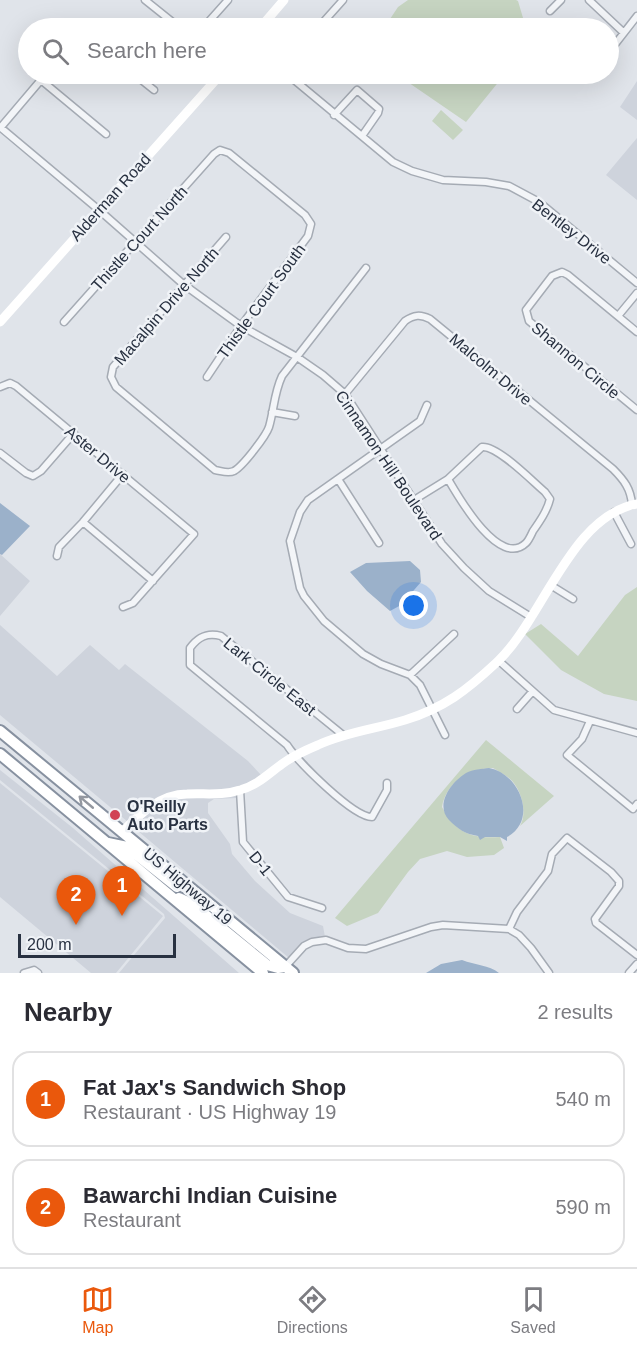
<!DOCTYPE html>
<meta charset="utf-8">
<style>
:root{--surface:#fff;--page:#f7f7f7;--text:#2b2b33;--muted:#7c7c81;--line:#e1e1e2;--accent:#ea580c}
body{margin:0;font-family:Arial,sans-serif;background:var(--page);color:var(--text)}
.scale{position:absolute;left:18px;bottom:15px;width:158px;box-sizing:border-box;padding-left:6px;border:3px solid #283141;border-top:0;font-size:16px;line-height:21px;white-space:nowrap;color:#283141;-webkit-text-stroke:4px #f0f3f7;paint-order:stroke}
.you{position:absolute;left:414px;top:606px;width:21px;height:21px;margin:-15px;border:4px solid #fff;border-radius:50%;background:#1a73e8;box-shadow:0 0 0 9px #1a73e833}
.badge{display:grid;place-items:center;width:39px;height:39px;border-radius:50%;background:var(--accent);color:#fff;font-size:20px;font-weight:700}
.pin{position:absolute;translate:-50% -50px;filter:drop-shadow(0 2px 3px #0008)}
.pin::after{content:'';position:absolute;top:32px;width:21px;height:18px;background:inherit;clip-path:polygon(0 0,100% 0,50% 100%)}
.list{margin:0;padding:0;list-style:none}
h2{display:flex;justify-content:space-between;align-items:center;height:78px;margin:0;padding:0 24px;font-size:26px}
h2 small{font-size:20px;font-weight:400;color:var(--muted)}
.list li{display:grid;grid-template-columns:39px 1fr auto;gap:18px;align-items:center;box-sizing:border-box;height:96px;margin:0 12px 12px;padding:0 12px;border:2px solid var(--line);border-radius:18px}
.list b{display:block;font-size:22px;white-space:nowrap}
.list p{margin:0;font-size:20px;white-space:nowrap;color:var(--muted)}
.list em{font-size:20px;font-style:normal;color:var(--muted)}
.icon{flex:none;width:33px;height:33px;fill:none;stroke:currentColor;stroke-width:2;stroke-linecap:round;stroke-linejoin:round}
.map{position:relative;flex:none;width:637px;height:973px;overflow:hidden}
.search{position:absolute;background:var(--surface);box-shadow:0 6px 24px #0002;left:18px;right:18px;top:18px;height:66px;display:flex;align-items:center;gap:15px;box-sizing:border-box;padding:0 21px;border-radius:33px;color:var(--muted);font-size:22px}
.sheet{height:294px;background:var(--surface)}
nav{display:flex;justify-content:space-around;align-items:center;box-sizing:border-box;height:84px;border-top:2px solid var(--line);background:var(--surface);font-size:16px;color:var(--muted)}
nav a{display:grid;justify-items:center;gap:3px}
nav .on{color:var(--accent)}
.map>svg:first-child{display:block}
.built{fill:#ced3dc}
.green{fill:#c6d4c1}
.water{fill:#9bb1ca}
.lines{fill:none;stroke-linecap:round;stroke-linejoin:round}
.street-casing{stroke:#a5abb4;stroke-width:9}
.highway-casing{stroke:#8791a0;stroke-width:14}
.street{stroke:#f3f5f8;stroke-width:6}
.secondary{stroke:#fff;stroke-width:9}
.highway{stroke:#fff;stroke-width:10}
.oneway{stroke:#9498a0}
.poi-dot{fill:#d14356;stroke:#f0f3f7;stroke-width:2}
.labels{text-anchor:middle;stroke-width:5;stroke-linejoin:round;paint-order:stroke}
.street-label{font-size:16px;fill:#283141;stroke:#f0f3f7}
.poi-label{font-size:16px;font-weight:bold;fill:#283141;stroke:#f0f3f7;text-anchor:start}
</style>
<div class="map">
<svg width="637" height="973" viewBox="0 0 637 973">
<rect width="100%" height="100%" fill="#e0e4ea"/>
<!-- built -->
<path class="built" d="M 637,81 L 637,120 L 620,107 Z
M 637,138 L 637,200 L 606,175 Z
M 0,554 L 30,581 L 0,616 Z
M 0,625 L 57,676 L 90,645 L 119,670 L 125,664 L 248,761 L 262,776 L 257,781 L 218,792 L 188,791 L 128,822 L 0,715 Z
M 0,770 L 73,828 L 239,973 L 119,973 L 165,918 L 164,914 L 0,780 Z
M 0,783 L 163,916 L 116,973 L 91,973 L 0,897 Z
M 237,794 L 237,798 L 214,799 L 208,803 L 208,813 L 230,844 L 232,854 L 255,881 L 290,913 L 323,926 L 325,937 L 311,939 L 302,944 L 289,958 L 132,826 L 153,808 L 174,798 Z"/>
<!-- green -->
<path class="green" d="M 408,0 L 516,0 L 518,1 L 526,28 L 384,28 L 398,7 Z
M 396,74 L 505,74 L 466,122 Z
M 441,110 L 463,130 L 453,140 L 432,121 Z
M 637,587 L 637,701 L 604,694 L 561,670 L 525,634 L 541,624 L 578,656 L 625,595 Z
M 486,740 L 554,796 L 520,826 C 528,813 521,787 509,778 C 504,774 498,771 493,768 C 469,768 446,783 442,807 C 456,833 472,839 500,837 L 504,848 L 494,855 L 467,857 L 447,851 L 420,859 L 408,872 L 378,913 L 347,926 L 335,918 Z"/>
<!-- water -->
<path class="water" d="M 0,503 L 30,526 L 2,555 L 0,554 Z
M 410,561 L 420,570 L 421,582 L 401,605 L 390,611 L 367,591 L 350,572 L 366,563 Z
M 489,768 C 519,773 539,820 507,837 L 507,841 L 500,837 L 485,837 L 480,840 L 478,836 C 465,834 458,829 449,820 C 435,805 450,783 466,773 C 473,769 482,769 489,768 Z
M 462,960 C 475,965 489,965 499,973 L 426,973 L 441,964 Z"/>
<g class="lines">
<defs>
<path id="street" d="M 145,0 L 180,28
M 589,0 L 623,32
M 550,11 L 561,0
M 203,28 L 228,0
M 318,28 L 343,0
M 609,52 L 637,16
M 134,74 L 154,90
M 287,74 L 393,162 L 412,171 L 443,180 L 486,182 L 509,186 L 539,202 L 637,283
M 41,80 L 106,134
M 334,115 L 357,90 L 379,109 L 378,113 L 362,136
M 0,127 L 99,210 L 183,284 L 241,326 L 297,357 L 323,375 L 345,394 L 442,544 L 464,568 L 489,591 L 531,617
M 1,127 L 46,74
M 226,237 L 113,367 L 111,377 L 116,387 L 215,470 C 222,471 228,474 234,471 C 243,466 266,436 269,427 C 274,410 274,393 282,376 L 366,268
M 618,316 L 637,293
M 64,322 L 214,154 L 220,150 L 229,153 L 305,215 L 311,224 L 308,236 L 241,326 L 207,377
M 637,332 L 568,275 L 562,272 L 552,276 L 526,310 L 529,321 L 637,410
M 0,387 L 10,383 L 16,386 L 194,534 L 133,603 L 123,607
M 345,394 L 405,321 C 414,315 420,314 430,319 L 613,469 C 624,480 631,489 632,505
M 427,405 L 420,421 L 308,500 L 300,512 L 290,541 L 300,588 L 304,596 L 324,621 L 363,654 L 381,664 L 410,675 L 420,685 L 445,735
M 272,412 L 295,416
M 482,447 C 497,445 532,481 545,492 L 550,499 C 547,511 540,521 533,531 C 531,535 529,540 526,543 C 499,569 458,496 448,479 Z
M 0,453 L 26,473 L 33,476 L 41,471 L 74,433
M 338,479 L 379,543
M 414,500 L 448,479
M 614,512 L 631,544
M 83,522 L 153,581
M 57,556 L 59,547 L 83,522 L 123,474
M 552,586 L 573,599
M 499,661 L 554,710 L 637,733
M 410,675 L 454,634
M 517,709 L 532,692
M 590,721 L 582,739 L 567,755 L 633,809 L 637,804
M 343,735 L 221,636 C 207,632 198,637 190,648 L 190,665 L 287,745 C 298,762 353,817 372,817 L 387,790 L 387,783
M 240,790 L 243,842 L 288,897 L 322,908
M 509,929 L 517,912 L 548,871 L 552,854 L 567,838 L 611,872 L 619,881 L 619,886 L 595,919 L 596,923 L 637,955
M 285,967 L 304,946 L 312,942 L 326,940 L 348,948 L 366,949 L 431,927 L 443,925 L 509,929 L 519,935 L 531,948 L 549,973
M 24,973 L 34,970 L 38,973
M 629,973 L 637,964"/>
<path id="highway" d="M 0,731 L 293,973
M 0,754 L 263,973
M 108,843 L 127,847 L 177,887
M 179,898 L 192,904 L 267,965 L 278,968 L 285,967"/>
</defs>
<!-- street casing -->
<use href="#street" class="street-casing"/>
<!-- highway casing -->
<use href="#highway" class="highway-casing"/>
<!-- street -->
<use href="#street" class="street"/>
<!-- secondary -->
<path class="secondary" d="M 260,28 L 284,0
M 0,322 L 221,74
M 122,832 C 140,814 160,794 187,794 C 205,793 222,796 240,790 C 258,785 268,774 282,764 C 293,756 306,750 318,745 C 346,732 376,729 405,720 C 444,708 467,690 496,663 C 543,620 570,516 637,504"/>
<!-- highway -->
<use href="#highway" class="highway"/>
</g>
<!-- one-way arrows -->
<defs><path id="oneway-shaft" d="M-6 0H5M1.5-3L5.5 0L1.5 3" fill="none" stroke-width="1.6" stroke-linecap="round" stroke-linejoin="round" transform="scale(1.5)"/></defs>
<use class="oneway" href="#oneway-shaft" transform="translate(86 802) rotate(-140)"/>
<!-- markers -->
<circle class="poi-dot" cx="115" cy="815" r="6"/>
<g class="labels">
<!-- street labels -->
<g class="street-label">
<text transform="translate(110 197) rotate(-48)" y="6">Alderman Road</text>
<text transform="translate(572 231) rotate(38)" y="6">Bentley Drive</text>
<text transform="translate(139 238) rotate(-48)" y="6">Thistle Court North</text>
<text transform="translate(261 301) rotate(-54)" y="6">Thistle Court South</text>
<text transform="translate(166 306) rotate(-49)" y="6">Macalpin Drive North</text>
<text transform="translate(576 360) rotate(40)" y="6">Shannon Circle</text>
<text transform="translate(491 369) rotate(40)" y="6">Malcolm Drive</text>
<text transform="translate(98 454) rotate(40)" y="6">Aster Drive</text>
<text transform="translate(389 465) rotate(56)" y="6">Cinnamon Hill Boulevard</text>
<text transform="translate(270 676) rotate(39)" y="6">Lark Circle East</text>
<text transform="translate(261 863) rotate(51)" y="6">D-1</text>
<text transform="translate(188 886) rotate(40)" y="6">US Highway 19</text>
</g>
<!-- poi labels -->
<g class="poi-label">
<text x="127" y="812">O'Reilly<tspan x="127" dy="18">Auto Parts</tspan></text>
</g>
</g>
</svg>
<div class="scale">200 m</div>
<div class="you"></div>
<div class="pin badge" style="left:122px;top:916px">1</div>
<div class="pin badge" style="left:76px;top:925px">2</div>
<div class="search"><svg class="icon" aria-label="search" viewBox="0 0 24 24"><circle cx="10" cy="10" r="6"/><path d="M15 15l6 6"/></svg>Search here</div>
</div>
<section class="sheet">
<h2>Nearby<small>2 results</small></h2>
<ul class="list">
<li><span class="badge">1</span><div><b>Fat Jax's Sandwich Shop</b><p>Restaurant · US Highway 19</p></div><em>540 m</em></li>
<li><span class="badge">2</span><div><b>Bawarchi Indian Cuisine</b><p>Restaurant</p></div><em>590 m</em></li>
</ul>
</section>
<nav>
<a class="on"><svg class="icon" aria-label="map" viewBox="0 0 24 24"><path d="M3 6l6-2 6 2 6-2v14l-6 2-6-2-6 2zM9 4v14M15 6v14"/></svg>Map</a>
<a><svg class="icon" aria-label="directions" viewBox="0 0 24 24"><path d="M12 3l9 9-9 9-9-9zM9 14v-3h6M13 9l2 2-2 2"/></svg>Directions</a>
<a><svg class="icon" aria-label="saved" viewBox="0 0 24 24"><path d="M7 4h10v16l-5-4-5 4z"/></svg>Saved</a>
</nav>
